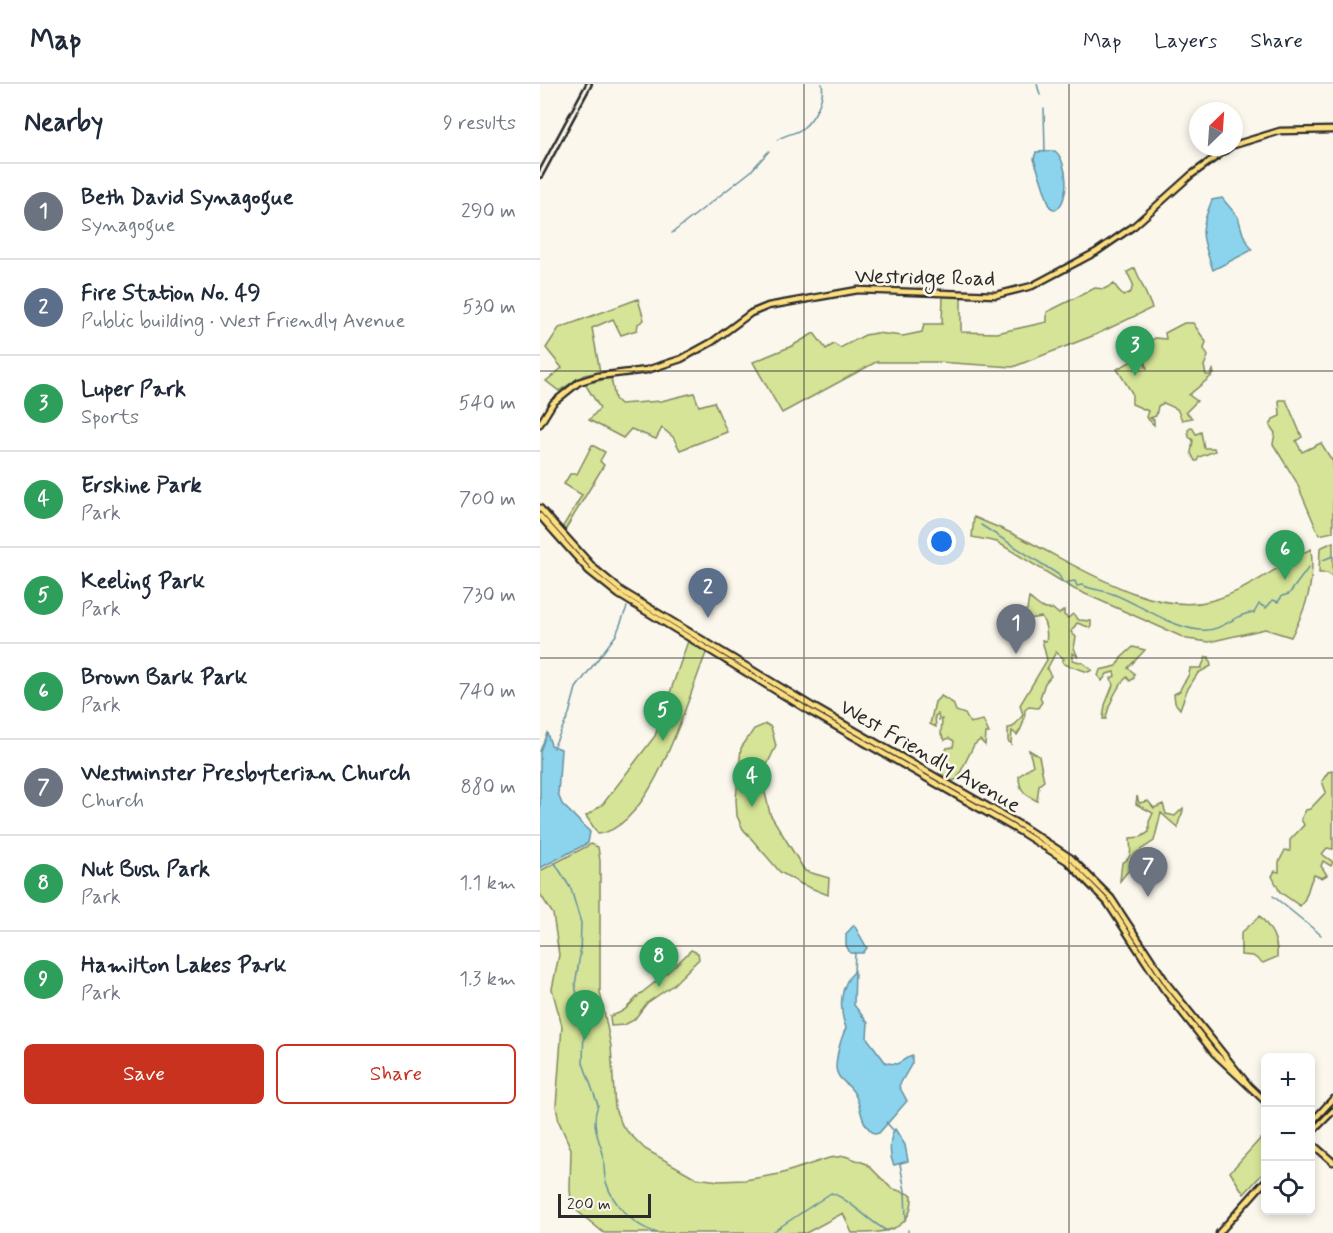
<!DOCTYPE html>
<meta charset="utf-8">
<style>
:root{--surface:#fff;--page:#f6f6f7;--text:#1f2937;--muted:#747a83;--line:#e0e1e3;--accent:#c8321e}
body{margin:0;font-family:Mynerve,sans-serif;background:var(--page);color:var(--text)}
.controls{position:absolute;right:18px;bottom:18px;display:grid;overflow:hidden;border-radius:9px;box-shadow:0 3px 9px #0003}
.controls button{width:54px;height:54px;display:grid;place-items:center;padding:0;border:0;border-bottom:2px solid var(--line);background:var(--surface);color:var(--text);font:30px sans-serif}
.compass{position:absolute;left:649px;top:18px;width:54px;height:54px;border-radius:50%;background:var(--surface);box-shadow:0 3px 9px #0003;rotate:25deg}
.scale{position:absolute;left:18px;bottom:15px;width:93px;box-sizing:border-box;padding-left:6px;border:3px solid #2b2b2b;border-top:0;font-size:16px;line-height:21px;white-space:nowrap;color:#2b2b2b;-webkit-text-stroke:4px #fbf7ec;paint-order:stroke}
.you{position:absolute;left:402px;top:458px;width:21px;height:21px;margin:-15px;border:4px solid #fff;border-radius:50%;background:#1a73e8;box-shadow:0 0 0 9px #1a73e833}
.badge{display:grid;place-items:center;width:39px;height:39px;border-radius:50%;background:var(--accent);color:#fff;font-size:20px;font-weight:700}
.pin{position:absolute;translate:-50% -50px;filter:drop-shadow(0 2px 3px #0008)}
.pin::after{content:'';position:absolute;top:32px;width:21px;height:18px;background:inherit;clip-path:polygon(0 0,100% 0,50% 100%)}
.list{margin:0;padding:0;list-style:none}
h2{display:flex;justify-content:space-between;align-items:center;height:78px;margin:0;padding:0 24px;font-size:26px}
h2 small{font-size:20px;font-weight:400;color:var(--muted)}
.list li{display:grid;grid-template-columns:39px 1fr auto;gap:18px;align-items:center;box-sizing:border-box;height:96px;padding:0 24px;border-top:2px solid var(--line)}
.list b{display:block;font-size:22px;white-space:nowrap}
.list p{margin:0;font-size:20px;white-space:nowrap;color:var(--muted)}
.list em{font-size:20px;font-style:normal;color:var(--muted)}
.actions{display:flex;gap:12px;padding:18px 24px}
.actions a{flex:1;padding:14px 0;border:2px solid var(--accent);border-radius:9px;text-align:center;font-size:21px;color:var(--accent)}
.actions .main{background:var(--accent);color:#fff}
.icon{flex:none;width:33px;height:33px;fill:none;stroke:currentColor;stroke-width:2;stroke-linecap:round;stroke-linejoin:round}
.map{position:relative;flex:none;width:793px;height:1149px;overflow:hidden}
header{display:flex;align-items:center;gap:36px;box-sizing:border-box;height:84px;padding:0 30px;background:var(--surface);border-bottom:2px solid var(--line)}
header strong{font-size:28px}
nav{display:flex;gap:33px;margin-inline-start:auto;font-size:21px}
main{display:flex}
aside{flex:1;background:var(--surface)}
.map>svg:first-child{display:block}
.green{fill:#d6e497;stroke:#808861;stroke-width:1.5}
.water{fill:#8cd4ed;stroke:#65909f;stroke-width:1.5}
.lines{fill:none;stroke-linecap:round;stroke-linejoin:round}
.stream{stroke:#65909f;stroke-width:1.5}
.minor-casing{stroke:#2b2b2b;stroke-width:8}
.major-casing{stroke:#2b2b2b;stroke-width:9}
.minor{stroke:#fbf7ec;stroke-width:3}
.major{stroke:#fedf80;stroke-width:4.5}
.grid{fill:none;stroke:#2b2b2b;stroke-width:1.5;stroke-opacity:0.55}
.labels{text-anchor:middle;stroke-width:5;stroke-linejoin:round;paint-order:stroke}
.street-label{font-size:22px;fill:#2b2b2b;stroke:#fbf7ec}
</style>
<header>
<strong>Map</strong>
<nav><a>Map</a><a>Layers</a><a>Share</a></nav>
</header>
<main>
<aside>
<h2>Nearby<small>9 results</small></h2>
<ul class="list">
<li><span class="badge" style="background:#6b7280">1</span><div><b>Beth David Synagogue</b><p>Synagogue</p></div><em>290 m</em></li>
<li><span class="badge" style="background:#5c6f8a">2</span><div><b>Fire Station No. 49</b><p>Public building · West Friendly Avenue</p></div><em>530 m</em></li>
<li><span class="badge" style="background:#2e9e5b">3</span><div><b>Luper Park</b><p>Sports</p></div><em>540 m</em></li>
<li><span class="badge" style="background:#2e9e5b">4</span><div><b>Erskine Park</b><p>Park</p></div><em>700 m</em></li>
<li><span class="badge" style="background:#2e9e5b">5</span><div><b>Keeling Park</b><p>Park</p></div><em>730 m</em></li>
<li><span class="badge" style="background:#2e9e5b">6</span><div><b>Brown Bark Park</b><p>Park</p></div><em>740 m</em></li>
<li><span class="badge" style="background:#6b7280">7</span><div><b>Westminster Presbyterian Church</b><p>Church</p></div><em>880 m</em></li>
<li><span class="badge" style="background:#2e9e5b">8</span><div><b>Nut Bush Park</b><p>Park</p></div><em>1.1 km</em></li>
<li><span class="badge" style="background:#2e9e5b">9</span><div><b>Hamilton Lakes Park</b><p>Park</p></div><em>1.3 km</em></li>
</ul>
<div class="actions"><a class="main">Save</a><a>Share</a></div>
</aside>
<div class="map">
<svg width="793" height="1149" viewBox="0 0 793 1149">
<rect width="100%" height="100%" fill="#fbf7ec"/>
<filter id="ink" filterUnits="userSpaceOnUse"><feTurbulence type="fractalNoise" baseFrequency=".0167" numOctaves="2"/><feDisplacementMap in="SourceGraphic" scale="12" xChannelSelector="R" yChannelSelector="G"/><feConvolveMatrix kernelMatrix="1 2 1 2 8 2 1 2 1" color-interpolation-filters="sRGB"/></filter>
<g filter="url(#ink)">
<!-- green -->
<path class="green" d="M 595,184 L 612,224 L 555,251 L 473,283 L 397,278 L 336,278 L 242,329 L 213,278 L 252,262 L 274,249 L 286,265 L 294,260 L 300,264 L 325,251 L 336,249 L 363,252 L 382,248 L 384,240 L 402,240 L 403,212 L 421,212 L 421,248 L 457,249 L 507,238 L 507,228 L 555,204 L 564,205 L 574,200 L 583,212 L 591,208 L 593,200 L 587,188 Z
M 98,215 L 104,236 L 98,240 L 97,246 L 81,251 L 73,235 L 52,244 L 60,288 L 44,291 L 19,307 L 6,297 L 22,284 L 6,264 L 19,244 Z
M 644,239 L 653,239 L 666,258 L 664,265 L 668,272 L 664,282 L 666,291 L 671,291 L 673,286 L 674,290 L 649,311 L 657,317 L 646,328 L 652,334 L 642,336 L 637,325 L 624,319 L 618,322 L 616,332 L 610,334 L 614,336 L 614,341 L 606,333 L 608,327 L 592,320 L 592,309 L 577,285 L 601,272 L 607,285 L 604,262 L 615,254 L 626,255 L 625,249 Z
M 71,294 L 75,315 L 80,320 L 121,317 L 154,309 L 159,322 L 174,318 L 187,348 L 140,366 L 133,353 L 122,344 L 116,355 L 91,345 L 83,354 L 49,336 L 60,324 L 45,300 Z
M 739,316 L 746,316 L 762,353 L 756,357 L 762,368 L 781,359 L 793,378 L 793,448 L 779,451 L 756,397 L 733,360 L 735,349 L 730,342 L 733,335 L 740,332 Z
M 652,343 L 656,350 L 661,348 L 664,364 L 674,364 L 675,367 L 659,373 L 657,377 L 655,377 L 651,369 L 653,356 L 649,353 L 648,346 Z
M 52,361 L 65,368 L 60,377 L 64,381 L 25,446 L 22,444 L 42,411 L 24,400 L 30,390 L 37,390 Z
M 434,433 C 449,440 464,445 479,453 C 532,478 611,533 670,517 C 708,507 737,482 771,465 C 775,498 766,525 751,553 L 725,545 L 669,558 L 647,555 L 534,505 L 457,458 L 432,453 Z
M 793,458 L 793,493 L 787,489 L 779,489 L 780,464 Z
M 489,514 C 497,519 501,527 513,525 L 519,530 L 524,526 L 524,531 L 528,534 L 533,530 L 539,536 L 551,537 L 551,544 L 537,539 L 531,548 L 536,553 L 534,564 L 538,573 L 533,569 L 533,576 L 543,579 L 552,586 L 548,588 L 524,580 L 522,577 L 524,575 L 516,568 L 507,585 L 511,592 L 505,599 L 500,614 L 502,618 L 498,624 L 489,623 L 485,626 C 485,635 483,643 477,651 L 472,647 L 471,660 L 468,657 L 468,644 L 473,643 L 483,631 L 480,621 L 507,576 L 502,556 L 506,557 C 508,550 505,537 501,533 L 488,535 L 473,531 L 474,526 L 481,528 L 487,526 Z
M 148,557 L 167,567 C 148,611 114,743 58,750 L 46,732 L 63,720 L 115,652 Z
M 593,563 L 605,566 L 588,584 L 594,589 L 594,594 L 590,597 L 587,593 C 577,602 568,622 566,635 L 563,635 L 565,621 L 573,601 L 571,594 L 575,592 L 574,588 L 567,590 L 562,597 L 558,592 L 560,586 L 577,582 L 581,574 Z
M 666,573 L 669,573 L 671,582 L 658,589 L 647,606 L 640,625 L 635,619 L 634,610 L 640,607 C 642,597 650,595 650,584 L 661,584 Z
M 401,612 L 413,619 L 416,627 L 425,630 L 430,639 L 443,636 L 449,649 L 446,649 L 445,661 L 440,656 L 434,661 L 417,695 L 413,697 L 399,689 L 406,676 L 404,670 L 407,664 L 413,663 L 414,657 L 409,654 L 405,656 L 401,650 L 402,635 L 399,636 L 398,630 L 395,632 L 396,643 L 390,640 L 395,618 Z
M 226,640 L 231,643 L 236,662 L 223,689 L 223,700 L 230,730 L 265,787 L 289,794 L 288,811 L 261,800 L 240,788 L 203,745 L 197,732 L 196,715 L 201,664 L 214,645 Z
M 489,666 L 499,672 L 504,697 L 499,701 L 497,717 C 485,710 479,707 479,692 L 493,681 Z
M 793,687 L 793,765 L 787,764 L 782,770 L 793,778 L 791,782 L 783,777 L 781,782 L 787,791 L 782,794 L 774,791 C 767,802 769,813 760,822 L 740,808 L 732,792 L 735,787 L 739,788 L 739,778 L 745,766 L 750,767 L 750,756 L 764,741 L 761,735 L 766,726 L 770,725 L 786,708 L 782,697 L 788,688 Z
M 597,712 L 599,719 L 608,717 L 614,724 L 623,720 L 626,730 L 635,732 L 643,724 C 644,730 637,736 638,744 L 621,729 L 614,757 L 593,771 L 589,786 L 580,797 L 582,779 C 594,773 590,765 590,754 L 601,753 L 609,748 L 609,738 L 613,729 L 596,720 Z
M 51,760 L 58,763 L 60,777 L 60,908 L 71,962 L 75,1025 L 83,1043 L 105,1065 L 156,1094 L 179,1097 L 205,1096 L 240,1090 L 289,1074 L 305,1072 L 327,1080 L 351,1104 L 372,1111 C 373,1149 342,1149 312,1149 L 303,1129 L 266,1149 L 64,1149 L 36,1126 L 31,1117 L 30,1105 L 31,1065 L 19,1038 L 16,1022 L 22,942 L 12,905 L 19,871 L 13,830 L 0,810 L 0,787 Z
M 720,832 C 731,845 738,855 737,873 L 723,879 L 713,872 L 701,871 L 701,849 Z
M 151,866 L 158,869 L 159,875 L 133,901 L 107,919 L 94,936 L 84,941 L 71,942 L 70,932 C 90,927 89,918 104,907 C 121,894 136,882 151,866 Z
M 721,1054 L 725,1057 L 725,1087 L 704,1110 L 690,1088 Z"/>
<!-- water -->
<path class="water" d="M 515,67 C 528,77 531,117 515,126 L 510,123 L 494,75 L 496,68 Z
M 682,114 L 698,133 L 703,150 L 712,166 L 673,186 C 662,152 658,150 672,116 Z
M 7,649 L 11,661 L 21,665 L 18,710 L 22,720 L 50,748 L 48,759 L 0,784 L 0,667 Z
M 314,841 L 327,864 L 323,869 L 310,869 L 306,861 L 306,850 Z
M 315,887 L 314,921 L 328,939 L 327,954 L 346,979 L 357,980 L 372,971 L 372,979 L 359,1002 L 367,1017 L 339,1049 L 335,1050 C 317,1038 323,1019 312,1006 C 306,998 297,995 296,984 C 296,972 301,954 306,944 C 299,926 299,901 315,887 Z
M 355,1045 L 365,1061 L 368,1077 L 354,1081 C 349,1072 349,1053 355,1045 Z"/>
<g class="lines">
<!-- stream -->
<path class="stream" d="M 497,0 L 500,11
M 504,25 L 505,68
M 237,56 C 245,50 256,50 263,44 C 274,35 285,14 282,0
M 132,149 L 210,88 L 229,67
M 441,441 L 519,491 L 523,499 L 535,497 L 537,502 L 542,501 C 552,506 563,506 573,510 C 600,520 639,549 668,546 C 686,545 697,528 714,529 L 719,520 L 726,524 L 733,516 L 738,518 L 742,512 L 749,510 L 769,483
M 783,476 L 793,472
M 13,664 L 29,630 L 36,604 L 76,551 L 87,523
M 15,779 L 31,805 L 41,839 L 40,871 L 35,901 L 44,942 L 43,979 L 58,1021 C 52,1036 56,1050 62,1066 C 65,1076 63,1088 66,1098 C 73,1121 94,1142 117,1149
M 733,812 L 781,851
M 314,888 L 315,869
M 346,1038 L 353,1046
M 360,1080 L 365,1107 L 366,1135
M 231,1149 L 291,1109 C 307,1113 328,1137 347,1147
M 368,1149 L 368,1146"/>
<defs>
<path id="minor" d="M 0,91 L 49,0"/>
<path id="major" d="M 694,61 L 740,47 L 793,46
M 0,340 L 13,319 L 39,298 L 58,292 L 107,286 L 141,275 L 172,258 L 211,229 L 228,222 L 318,206 L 456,211 L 492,202 L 556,168 L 594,142 L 651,91 L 690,63
M 0,424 L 54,484 L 82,507 L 272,622 L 482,742 L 531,774 L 571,814 L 628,901 L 709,1002
M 0,432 L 49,487 L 79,511 L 269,627 L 479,747 L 527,777 L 567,818 L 623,904 L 674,969 L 726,1018
M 770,1040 L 793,1015
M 770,1050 L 793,1027
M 770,1058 L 793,1078
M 679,1149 L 726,1096"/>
</defs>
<!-- minor casing -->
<use href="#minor" class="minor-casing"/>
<!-- major casing -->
<use href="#major" class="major-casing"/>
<!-- minor -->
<use href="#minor" class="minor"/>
<!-- major -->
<use href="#major" class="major"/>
</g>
</g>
<!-- grid -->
<path class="grid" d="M 264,0 L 264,1149M 529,0 L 529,1149M 0,287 L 793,287M 0,574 L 793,574M 0,862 L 793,862"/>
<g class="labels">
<!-- street labels -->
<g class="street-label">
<text transform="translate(385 192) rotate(1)" y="8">Westridge Road</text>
<text transform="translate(391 671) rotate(30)" y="8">West Friendly Avenue</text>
</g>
</g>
</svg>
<div class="controls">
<button>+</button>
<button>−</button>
<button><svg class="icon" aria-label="locate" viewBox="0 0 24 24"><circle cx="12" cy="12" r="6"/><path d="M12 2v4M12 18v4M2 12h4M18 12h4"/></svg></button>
</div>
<svg class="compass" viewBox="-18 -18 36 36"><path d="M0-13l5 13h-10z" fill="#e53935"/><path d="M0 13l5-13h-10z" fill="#747a83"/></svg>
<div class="scale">200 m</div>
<div class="you"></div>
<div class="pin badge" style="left:476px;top:570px;background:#6b7280">1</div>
<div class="pin badge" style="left:168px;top:534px;background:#5c6f8a">2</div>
<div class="pin badge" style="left:595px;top:292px;background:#2e9e5b">3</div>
<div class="pin badge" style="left:212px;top:723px;background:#2e9e5b">4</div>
<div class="pin badge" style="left:123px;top:657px;background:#2e9e5b">5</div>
<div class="pin badge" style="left:745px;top:496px;background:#2e9e5b">6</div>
<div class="pin badge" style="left:608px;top:813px;background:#6b7280">7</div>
<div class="pin badge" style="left:119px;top:903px;background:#2e9e5b">8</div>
<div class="pin badge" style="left:45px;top:956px;background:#2e9e5b">9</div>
</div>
</main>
